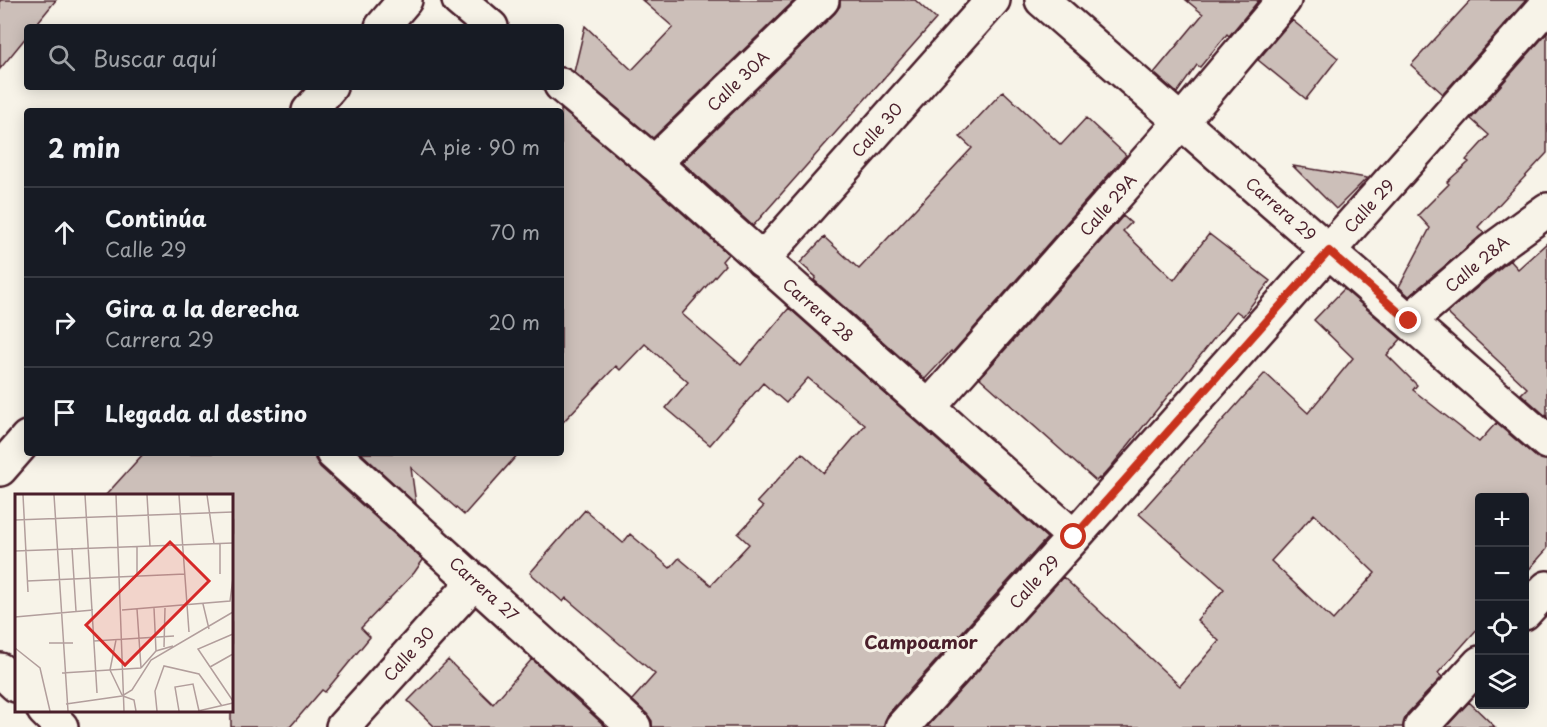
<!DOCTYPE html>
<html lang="es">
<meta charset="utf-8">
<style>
:root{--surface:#171b24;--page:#20242c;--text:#f1f3f6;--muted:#9ea1a6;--line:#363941}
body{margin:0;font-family:"Playpen Sans",sans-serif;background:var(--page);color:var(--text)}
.controls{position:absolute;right:18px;bottom:18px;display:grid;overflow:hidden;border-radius:6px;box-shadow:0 3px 15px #0003}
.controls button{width:54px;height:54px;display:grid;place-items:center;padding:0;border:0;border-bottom:2px solid var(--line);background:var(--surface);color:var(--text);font:30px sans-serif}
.stop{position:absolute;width:18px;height:18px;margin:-14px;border:4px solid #c8321e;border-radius:50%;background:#fff}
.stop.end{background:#c8321e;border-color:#fff;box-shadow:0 2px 6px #0008}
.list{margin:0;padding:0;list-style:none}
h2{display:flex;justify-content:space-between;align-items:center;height:78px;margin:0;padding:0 24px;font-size:26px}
h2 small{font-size:20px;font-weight:400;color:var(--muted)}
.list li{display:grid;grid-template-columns:39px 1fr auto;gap:18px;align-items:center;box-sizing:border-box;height:90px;padding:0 24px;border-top:2px solid var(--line)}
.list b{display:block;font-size:22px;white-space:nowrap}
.list p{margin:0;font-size:20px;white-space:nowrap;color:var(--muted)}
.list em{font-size:20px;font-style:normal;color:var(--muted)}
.icon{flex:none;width:33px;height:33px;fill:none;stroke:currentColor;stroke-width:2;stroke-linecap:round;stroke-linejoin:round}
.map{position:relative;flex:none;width:1547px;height:727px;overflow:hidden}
.search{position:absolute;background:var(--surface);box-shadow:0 3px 15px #0003;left:24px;top:24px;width:540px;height:66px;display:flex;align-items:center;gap:15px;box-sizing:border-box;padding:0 21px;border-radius:6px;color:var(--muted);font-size:22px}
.panel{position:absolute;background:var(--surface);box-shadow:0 3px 15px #0003;left:24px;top:108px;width:540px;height:348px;border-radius:6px}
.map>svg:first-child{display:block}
.building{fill:#ccbfb9;stroke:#4a1f2b;stroke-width:1.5;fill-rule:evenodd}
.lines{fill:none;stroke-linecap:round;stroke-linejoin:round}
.minor-casing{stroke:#4a1f2b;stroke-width:38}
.tertiary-casing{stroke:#4a1f2b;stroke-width:38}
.minor{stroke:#f7f3e8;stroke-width:33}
.tertiary{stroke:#f7f3e8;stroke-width:33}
.route{stroke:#c8321e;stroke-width:8}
.labels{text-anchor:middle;stroke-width:6;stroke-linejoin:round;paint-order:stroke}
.street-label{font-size:16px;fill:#4a1f2b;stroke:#f7f3e8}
.neighbourhood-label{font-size:18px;font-weight:bold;fill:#4a1f2b;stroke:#f7f3e8}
.inset-road{fill:none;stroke:#b29e9c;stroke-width:1.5}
.view{fill:#d62828;fill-opacity:0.15;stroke:#d62828;stroke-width:3}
.inset-edge{fill:none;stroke:#4a1f2b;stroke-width:3}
</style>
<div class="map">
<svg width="1547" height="727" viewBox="0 0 1547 727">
<rect width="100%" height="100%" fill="#f7f3e8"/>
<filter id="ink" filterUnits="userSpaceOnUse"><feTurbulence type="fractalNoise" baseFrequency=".0167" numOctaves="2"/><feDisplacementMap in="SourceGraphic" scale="12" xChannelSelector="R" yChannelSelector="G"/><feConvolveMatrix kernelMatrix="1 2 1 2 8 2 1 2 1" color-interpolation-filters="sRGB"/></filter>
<g filter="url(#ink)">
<!-- building -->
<path class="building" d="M 0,0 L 56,0 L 34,27 L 27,27 L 27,36 L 0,69 Z
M 642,0 L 795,0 L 653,138 L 574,72 L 585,26 L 632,70 L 673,27 Z
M 840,0 L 915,0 L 936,19 L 753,226 L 682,162 L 835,13 L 840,6 Z
M 1186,0 L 1259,0 L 1229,36 L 1227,34 L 1200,67 L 1197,65 L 1177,93 L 1154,73 L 1203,14 Z
M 1471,0 L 1526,0 L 1443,94 L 1411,65 Z
M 1292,20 L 1338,58 L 1306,99 L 1258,60 Z
M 1547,33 L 1547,153 L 1478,227 L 1484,233 L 1409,296 L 1399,287 L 1430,228 L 1418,215 L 1449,184 L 1447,182 L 1469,162 L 1466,160 L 1489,135 L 1471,119 Z
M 1003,91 L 1061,145 L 1086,118 L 1126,155 L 952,353 L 951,351 L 925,379 L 814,280 L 816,277 L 800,263 L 824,237 L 859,269 L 972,148 L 960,137 Z
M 561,109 L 642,177 L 728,254 L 722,261 L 725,265 L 682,314 L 741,365 L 789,308 L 1047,538 L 888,714 L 884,727 L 652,727 L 652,721 L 647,714 L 632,700 L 655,674 L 566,598 L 563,602 L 530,573 L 585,510 L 623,543 L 630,534 L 670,568 L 679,558 L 711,585 L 749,544 L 738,534 L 763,507 L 757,502 L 802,453 L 824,473 L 865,425 L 808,378 L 786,403 L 763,383 L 710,445 L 666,408 L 688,382 L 645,344 L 620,370 L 616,366 L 561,424 Z
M 1293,166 L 1367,178 L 1336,209 Z
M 1123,216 L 1131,223 L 1123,231 L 1174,280 L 1209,234 L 1270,281 L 1243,316 L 1236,311 L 1110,468 L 1100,479 L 1099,478 L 1096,481 L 980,378 Z
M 1547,243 L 1547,417 L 1521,394 L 1527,388 L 1447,313 L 1510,260 L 1518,269 Z
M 1344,289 L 1401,339 L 1387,355 L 1417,385 L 1413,390 L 1479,442 L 1496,423 L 1535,456 L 1547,460 L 1547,549 L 1524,575 L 1524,498 L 1479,498 L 1479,627 L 1438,673 L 1442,677 L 1407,714 L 1403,727 L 927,727 L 1063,577 L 1180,686 L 1219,641 L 1197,620 L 1224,589 L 1139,514 L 1265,373 L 1308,413 L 1353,358 L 1314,320 ZM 1314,514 L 1375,573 L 1333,620 L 1271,561 Z
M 144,453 L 315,453 L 315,459 L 320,467 L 423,560 L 414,573 L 361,628 L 370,637 L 325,692 L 322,690 L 290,727 L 231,727 L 231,496 L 105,496 Z
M 361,453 L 519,453 L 464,515 L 411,468 L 416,504 Z
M 532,659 L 606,727 L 435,727 L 408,701 L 448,660 L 493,704 Z
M 1469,702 L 1495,727 L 1446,727 Z"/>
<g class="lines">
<defs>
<path id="minor" d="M 1042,0 L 1547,442
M 382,27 L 405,0
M 309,111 L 330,87
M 654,163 L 822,0
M 762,260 L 993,0
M 1409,321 L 1492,250 L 1547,210
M 929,407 L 1181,122 L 1284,0
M 333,453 L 634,727
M 0,469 L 27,438
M 1524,613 L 1547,588
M 343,727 L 475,581
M 1421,727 L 1480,663"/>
<path id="tertiary" d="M 459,0 L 491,27
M 561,85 L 654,163 L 1074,537
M 0,670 L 16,685
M 44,710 L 61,727
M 902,727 L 1074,537 L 1547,5"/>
</defs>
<!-- minor casing -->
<use href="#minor" class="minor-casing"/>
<!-- tertiary casing -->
<use href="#tertiary" class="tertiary-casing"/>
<!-- minor -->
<use href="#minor" class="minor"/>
<!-- tertiary -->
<use href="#tertiary" class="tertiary"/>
</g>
</g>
<g class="lines" filter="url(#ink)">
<!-- route -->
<path class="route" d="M 1074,537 L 1329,251 L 1409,321"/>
</g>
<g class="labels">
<!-- street labels -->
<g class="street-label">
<text transform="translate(738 81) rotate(-44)" y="6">Calle 30A</text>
<text transform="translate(877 130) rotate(-48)" y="6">Calle 30</text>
<text transform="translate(1108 205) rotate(-49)" y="6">Calle 29A</text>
<text transform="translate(1369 206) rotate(-48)" y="6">Calle 29</text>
<text transform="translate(1281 209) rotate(41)" y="6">Carrera 29</text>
<text transform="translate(1477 264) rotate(-40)" y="6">Calle 28A</text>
<text transform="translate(818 310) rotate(41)" y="6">Carrera 28</text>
<text transform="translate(1034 582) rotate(-48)" y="6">Calle 29</text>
<text transform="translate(484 589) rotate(42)" y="6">Carrera 27</text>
<text transform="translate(409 654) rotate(-48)" y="6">Calle 30</text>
</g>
<!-- neighbourhood labels -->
<g class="neighbourhood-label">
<text x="921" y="649">Campoamor</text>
</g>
</g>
<!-- overview -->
<g transform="translate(15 494)">
<rect width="218" height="218" fill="#f7f3e8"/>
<path class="inset-road" d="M 8,1 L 13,98M 39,1 L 53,217M 70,1 L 82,199M 101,1 L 109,217M 132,1 L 135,52M 164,1 L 174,138M 192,1 L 199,50M 0,26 L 218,18M 205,50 L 205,80M 122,52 L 122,82M 57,54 L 61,117M 0,57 L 218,49M 12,87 L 170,80M 188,110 L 194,135M 139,114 L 141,157M 122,115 L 126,174M 107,116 L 215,107 L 218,84M 0,123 L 78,116M 218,140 L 183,155 L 218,207M 101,146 L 95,176 L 107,201M 79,147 L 159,142M 34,149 L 58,149M 149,153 L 150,114M 0,154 L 25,174 L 35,217M 195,173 L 218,160M 126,174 L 141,157 L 158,152M 47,179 L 126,174M 108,202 L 119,206 L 121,217M 51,210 L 107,202 L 117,196 L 136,166 L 218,118M 142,217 L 140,197 L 149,172 L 184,180 L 207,212M 164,217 L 160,193 L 178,190 L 184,217M 183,217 L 218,209"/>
<path class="view" d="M 155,48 L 194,87 L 110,171 L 71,131 Z"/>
<rect width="218" height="218" class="inset-edge"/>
</g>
</svg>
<div class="controls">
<button>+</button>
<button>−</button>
<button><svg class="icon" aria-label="locate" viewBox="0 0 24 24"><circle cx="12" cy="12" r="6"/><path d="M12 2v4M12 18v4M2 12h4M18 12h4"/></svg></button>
<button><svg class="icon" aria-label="layers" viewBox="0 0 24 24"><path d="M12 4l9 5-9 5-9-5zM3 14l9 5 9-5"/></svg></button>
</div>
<div class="stop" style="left:1074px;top:537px"></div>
<div class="stop end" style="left:1409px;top:321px"></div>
<div class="search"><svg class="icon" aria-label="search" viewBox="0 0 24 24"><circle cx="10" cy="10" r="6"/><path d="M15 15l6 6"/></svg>Buscar aquí</div>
<section class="panel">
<h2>2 min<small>A pie · 90 m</small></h2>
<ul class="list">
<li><svg class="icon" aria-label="ahead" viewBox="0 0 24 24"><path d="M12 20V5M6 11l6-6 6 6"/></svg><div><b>Continúa</b><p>Calle 29</p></div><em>70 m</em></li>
<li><svg class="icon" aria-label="right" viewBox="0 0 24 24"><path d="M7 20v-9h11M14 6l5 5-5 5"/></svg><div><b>Gira a la derecha</b><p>Carrera 29</p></div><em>20 m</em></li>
<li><svg class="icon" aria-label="arrive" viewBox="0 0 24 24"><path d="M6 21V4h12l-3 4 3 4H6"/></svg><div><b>Llegada al destino</b></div></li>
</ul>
</section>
</div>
